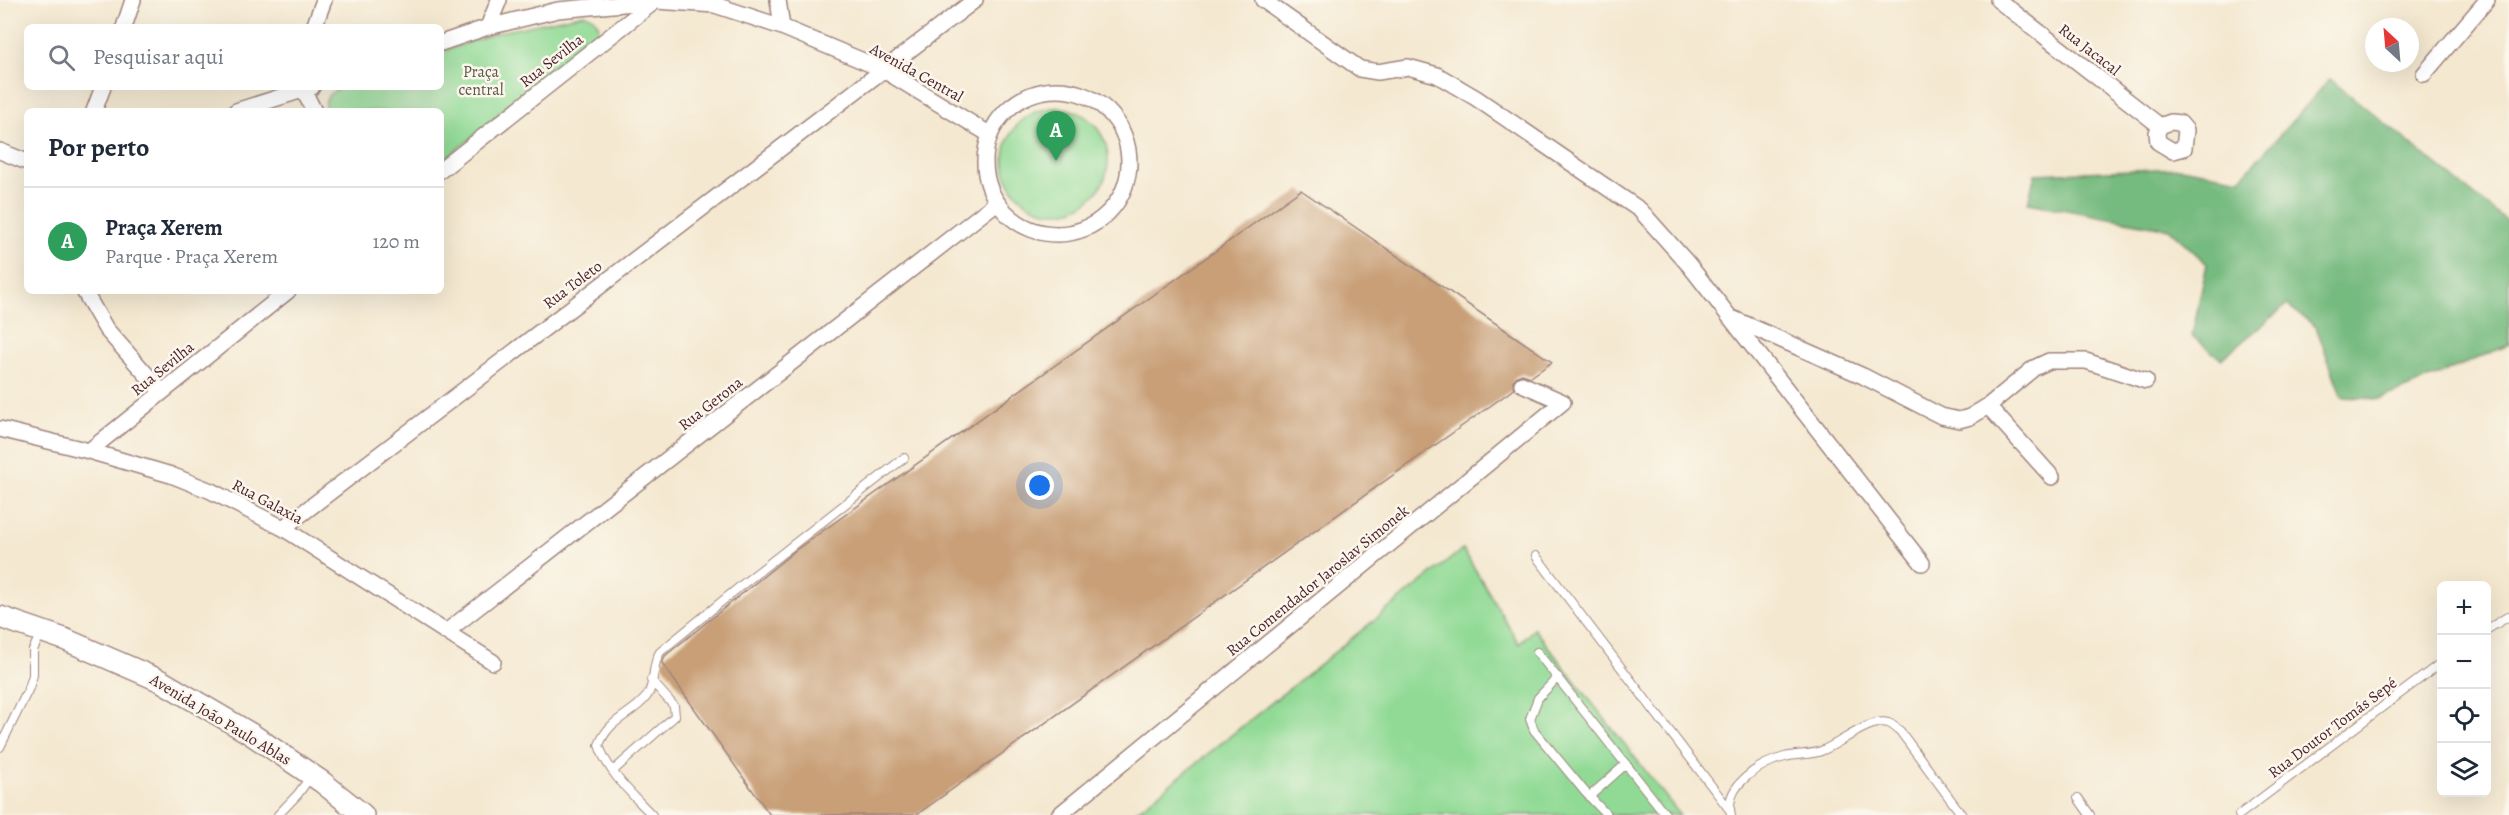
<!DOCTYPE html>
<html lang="pt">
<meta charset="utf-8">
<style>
:root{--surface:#fff;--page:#f2f2f3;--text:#1f2937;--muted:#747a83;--line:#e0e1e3;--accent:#ea580c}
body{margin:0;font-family:Alegreya,serif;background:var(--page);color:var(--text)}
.controls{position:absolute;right:18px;bottom:18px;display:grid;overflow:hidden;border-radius:9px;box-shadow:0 6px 24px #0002}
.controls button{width:54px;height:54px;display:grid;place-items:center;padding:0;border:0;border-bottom:2px solid var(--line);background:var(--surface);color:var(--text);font:30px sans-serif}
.compass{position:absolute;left:2365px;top:18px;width:54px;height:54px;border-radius:50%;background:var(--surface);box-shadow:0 6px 24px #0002;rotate:334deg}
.you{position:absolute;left:1040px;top:486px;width:21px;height:21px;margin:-15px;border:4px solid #fff;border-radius:50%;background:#1a73e8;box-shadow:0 0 0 9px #1a73e833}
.badge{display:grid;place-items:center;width:39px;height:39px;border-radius:50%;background:var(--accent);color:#fff;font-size:20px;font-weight:700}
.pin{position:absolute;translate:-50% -50px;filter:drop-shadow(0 2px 3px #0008)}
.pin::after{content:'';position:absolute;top:32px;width:21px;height:18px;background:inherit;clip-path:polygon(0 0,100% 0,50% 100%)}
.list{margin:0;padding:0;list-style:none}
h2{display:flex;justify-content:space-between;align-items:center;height:78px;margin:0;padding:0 24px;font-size:26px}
h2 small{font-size:20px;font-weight:400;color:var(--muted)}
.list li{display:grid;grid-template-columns:39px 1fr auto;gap:18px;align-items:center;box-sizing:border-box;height:108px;padding:0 24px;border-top:2px solid var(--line)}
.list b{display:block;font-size:22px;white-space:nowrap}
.list p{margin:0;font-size:20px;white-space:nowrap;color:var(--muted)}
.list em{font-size:20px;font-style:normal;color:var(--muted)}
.icon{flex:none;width:33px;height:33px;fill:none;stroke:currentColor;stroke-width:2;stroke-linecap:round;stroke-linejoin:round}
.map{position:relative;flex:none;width:2509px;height:815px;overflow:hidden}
.search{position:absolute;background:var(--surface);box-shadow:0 6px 24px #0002;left:24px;top:24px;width:420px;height:66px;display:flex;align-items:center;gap:15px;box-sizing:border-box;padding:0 21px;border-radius:9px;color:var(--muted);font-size:22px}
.panel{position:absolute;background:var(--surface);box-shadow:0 6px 24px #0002;left:24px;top:108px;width:420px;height:186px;border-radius:9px}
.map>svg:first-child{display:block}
.green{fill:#91da95;stroke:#6e7c60;stroke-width:1.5}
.forest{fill:#74ba7e;stroke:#5f6c54;stroke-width:1.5}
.building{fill:#c89f77}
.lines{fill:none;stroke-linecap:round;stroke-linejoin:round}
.lane-casing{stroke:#9f847e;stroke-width:10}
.street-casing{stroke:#9f847e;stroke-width:18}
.secondary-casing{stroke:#9f847e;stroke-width:24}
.lane{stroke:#fff;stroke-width:8}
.street{stroke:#fff;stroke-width:15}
.secondary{stroke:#fff;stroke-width:21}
.labels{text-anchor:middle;stroke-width:5;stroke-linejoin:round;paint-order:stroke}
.street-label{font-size:16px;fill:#4a1f2b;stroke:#fbf7ec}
.park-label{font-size:16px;fill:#5f574b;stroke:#fbf7ec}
</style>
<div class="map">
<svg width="2509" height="815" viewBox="0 0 2509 815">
<rect width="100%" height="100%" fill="#fbf7ec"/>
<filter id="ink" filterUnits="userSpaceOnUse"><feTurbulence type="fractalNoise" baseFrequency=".0167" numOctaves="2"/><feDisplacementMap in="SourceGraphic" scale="12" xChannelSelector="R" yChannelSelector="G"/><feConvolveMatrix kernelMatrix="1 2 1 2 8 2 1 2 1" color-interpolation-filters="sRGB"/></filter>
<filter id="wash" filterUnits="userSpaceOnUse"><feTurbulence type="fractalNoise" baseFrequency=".008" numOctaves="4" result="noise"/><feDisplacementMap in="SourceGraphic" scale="24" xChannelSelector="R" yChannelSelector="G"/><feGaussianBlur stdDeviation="1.35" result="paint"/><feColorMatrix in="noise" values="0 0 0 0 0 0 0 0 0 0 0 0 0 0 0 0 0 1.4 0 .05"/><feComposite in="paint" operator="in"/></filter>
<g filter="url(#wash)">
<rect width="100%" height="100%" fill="#f4e8d0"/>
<!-- green -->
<path class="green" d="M 584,14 C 597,16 603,28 596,40 L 441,162 L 441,111 L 325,111 C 324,97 331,91 343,87 L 441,87 L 441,52 L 496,33 Z
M1004 160a52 52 0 1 1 104 0a52 52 0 1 1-104 0Z
M 1463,549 L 1519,644 L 1534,629 L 1680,815 L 1132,815 Z"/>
<!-- forest -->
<path class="forest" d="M 2330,79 L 2509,223 L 2509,345 L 2380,399 L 2342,397 L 2316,327 L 2287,305 L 2221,359 L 2192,336 L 2207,264 L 2169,229 L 2028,203 L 2035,174 L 2181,168 L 2240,179 Z"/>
<g id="blocks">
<!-- building -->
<path class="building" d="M 1301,190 L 1552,362 L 1531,377 L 1522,374 L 1517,376 L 1513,381 L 1514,389 L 916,815 L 770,815 L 662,663 L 665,656 L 796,550 Z"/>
</g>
</g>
<g filter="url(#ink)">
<use href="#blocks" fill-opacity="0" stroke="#9f847e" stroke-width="1.5"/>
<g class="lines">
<defs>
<path id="lane" d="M 1536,556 L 1729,809
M 2486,630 L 2509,616
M 1537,652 L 1666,815
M 1558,677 L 1538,698 L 1530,719 L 1534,730 L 1585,792 L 1607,815
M 0,747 L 29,688 L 33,675 L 33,650 L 41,633
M 613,771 L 675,716 L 674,706 L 651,680
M 1590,796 L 1626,764
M 2078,798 L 2090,815
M 278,815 L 298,794 L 311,776
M 652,815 C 632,794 608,773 599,745 C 610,717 632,716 647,696 C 656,683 651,666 660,652 L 743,584 L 904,458
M 1731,815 C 1723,786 1760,763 1785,757 C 1797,754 1810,755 1821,751 C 1838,745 1872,717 1888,723 C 1892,724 1896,728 1900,731 L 1962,815
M 2239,815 L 2442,662"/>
<path id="street" d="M 778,0 L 782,27
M 1263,0 L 1360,69 L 1378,72 L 1408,67 L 1437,75 L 1476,98 L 1640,210 L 1689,265 L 1922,563
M 1998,0 L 2160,126
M 124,27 L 133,0
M 314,27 L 324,0
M 488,27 L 499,0
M 441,43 L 488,27 L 558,10 L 656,1 L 715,5 L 782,27 L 882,69 L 989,134
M 2424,74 L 2487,0
M 302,87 L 314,111
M985 162a72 72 0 1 1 144 0a72 72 0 1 1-144 0Z
M 94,111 L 103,87
M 236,111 L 312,87
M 2171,122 L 2180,123 L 2186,130 L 2184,148 L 2173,151 L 2158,142 L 2157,133 L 2160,126 Z
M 0,151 L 27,162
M 441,170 L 655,1
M 84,291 L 106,329 L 161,391
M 1734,319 L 1863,376 L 1941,416 L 1959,420 L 1970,417 L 1988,406 L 2034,368 L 2049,361 L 2086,361 L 2146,381
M 1988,406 L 2052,477
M 0,429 L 89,451 L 171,475 L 211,491 L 283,528 L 493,662
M 89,451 L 288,291
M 283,528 L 975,0
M 446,632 L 996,203
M 1059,815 L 1563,402 L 1522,384"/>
<path id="secondary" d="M 0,617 L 64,639 L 161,681 L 251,734 L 322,782 L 363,815"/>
</defs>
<!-- lane casing -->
<use href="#lane" class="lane-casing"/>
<!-- street casing -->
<use href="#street" class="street-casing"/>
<!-- secondary casing -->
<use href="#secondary" class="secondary-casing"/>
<!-- lane -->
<use href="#lane" class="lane"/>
<!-- street -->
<use href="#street" class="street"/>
<!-- secondary -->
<use href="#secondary" class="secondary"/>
</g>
</g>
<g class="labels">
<!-- street labels -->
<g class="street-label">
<text transform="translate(2090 49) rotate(38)" y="6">Rua Jacacal</text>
<text transform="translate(551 60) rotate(-38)" y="6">Rua Sevilha</text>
<text transform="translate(917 72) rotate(29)" y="6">Avenida Central</text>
<text transform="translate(572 284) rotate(-37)" y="6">Rua Toleto</text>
<text transform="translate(162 368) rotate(-39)" y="6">Rua Sevilha</text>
<text transform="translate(710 403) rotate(-38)" y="6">Rua Gerona</text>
<text transform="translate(268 501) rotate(28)" y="6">Rua Galaxia</text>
<text transform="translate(1317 580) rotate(-39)" y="6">Rua Comendador Jaroslav Simonek</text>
<text transform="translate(221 719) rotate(31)" y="6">Avenida João Paulo Ablas</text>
<text transform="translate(2332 727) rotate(-37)" y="6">Rua Doutor Tomás Sepé</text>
</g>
<!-- park labels -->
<g class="park-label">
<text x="481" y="77">Praça<tspan x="481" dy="18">central</tspan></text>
</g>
</g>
</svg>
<div class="controls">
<button>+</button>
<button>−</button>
<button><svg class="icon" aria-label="locate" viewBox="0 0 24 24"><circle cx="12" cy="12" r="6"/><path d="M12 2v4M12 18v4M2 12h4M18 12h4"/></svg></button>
<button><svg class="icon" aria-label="layers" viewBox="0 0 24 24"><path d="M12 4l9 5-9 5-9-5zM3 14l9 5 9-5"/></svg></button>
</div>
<svg class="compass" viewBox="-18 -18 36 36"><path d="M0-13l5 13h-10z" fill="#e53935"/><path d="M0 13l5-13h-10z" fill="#747a83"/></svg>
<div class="you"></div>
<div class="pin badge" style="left:1056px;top:161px;background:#2e9e5b">A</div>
<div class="search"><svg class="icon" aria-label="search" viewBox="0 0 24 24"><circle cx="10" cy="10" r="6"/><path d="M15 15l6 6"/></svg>Pesquisar aqui</div>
<section class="panel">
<h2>Por perto<small></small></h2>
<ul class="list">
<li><span class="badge" style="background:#2e9e5b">A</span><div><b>Praça Xerem</b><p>Parque · Praça Xerem</p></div><em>120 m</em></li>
</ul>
</section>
</div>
